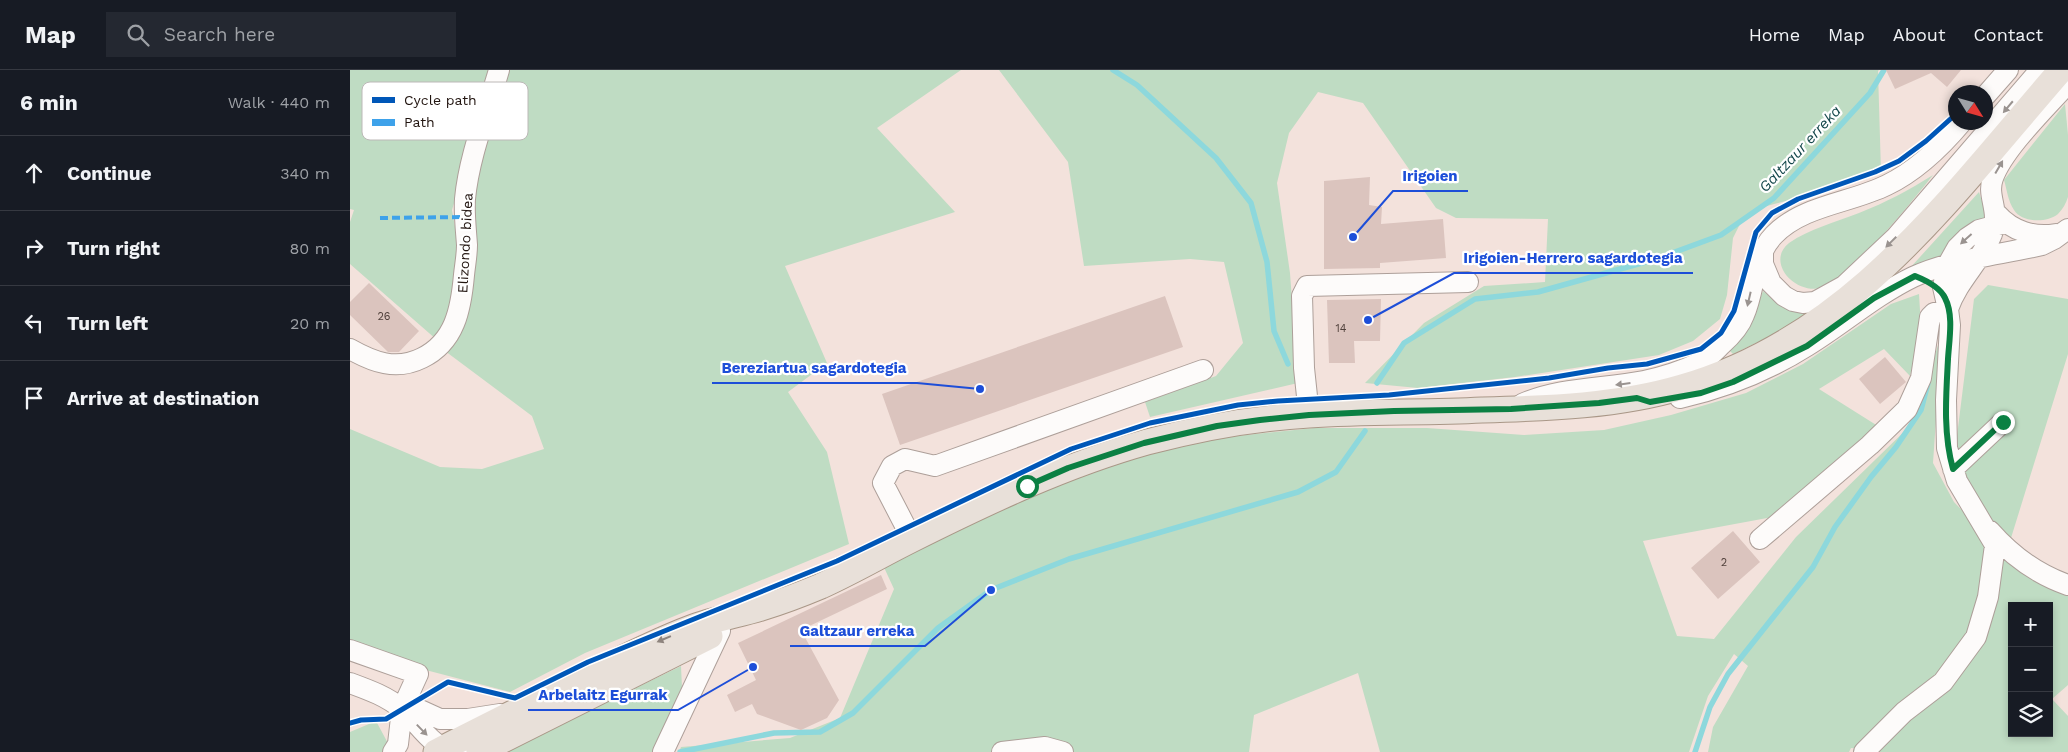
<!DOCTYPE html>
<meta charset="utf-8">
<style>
:root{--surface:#171b24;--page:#242831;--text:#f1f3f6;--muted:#9ea1a6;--line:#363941}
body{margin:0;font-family:"Work Sans",sans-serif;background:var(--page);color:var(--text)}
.controls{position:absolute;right:15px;bottom:15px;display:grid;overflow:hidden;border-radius:0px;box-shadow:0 2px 8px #0003}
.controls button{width:45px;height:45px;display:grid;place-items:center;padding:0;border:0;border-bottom:1px solid var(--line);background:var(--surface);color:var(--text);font:25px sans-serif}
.compass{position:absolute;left:1598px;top:15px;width:45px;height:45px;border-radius:50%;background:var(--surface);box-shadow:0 2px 8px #0003;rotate:127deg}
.stop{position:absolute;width:15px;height:15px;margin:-11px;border:4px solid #0b8043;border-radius:50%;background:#fff}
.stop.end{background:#0b8043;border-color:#fff;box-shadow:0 1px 5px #0008}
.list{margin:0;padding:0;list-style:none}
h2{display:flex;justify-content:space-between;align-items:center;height:65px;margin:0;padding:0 20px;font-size:21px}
h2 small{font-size:16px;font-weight:400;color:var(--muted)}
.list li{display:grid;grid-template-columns:32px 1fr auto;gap:15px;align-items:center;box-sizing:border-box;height:75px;padding:0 20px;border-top:1px solid var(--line)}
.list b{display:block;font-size:19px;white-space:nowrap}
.list em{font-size:16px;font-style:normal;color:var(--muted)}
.icon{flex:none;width:28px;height:28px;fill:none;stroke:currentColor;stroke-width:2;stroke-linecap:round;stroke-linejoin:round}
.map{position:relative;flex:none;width:1718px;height:682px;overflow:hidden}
header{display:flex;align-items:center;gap:30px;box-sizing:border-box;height:70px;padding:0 25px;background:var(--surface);border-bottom:1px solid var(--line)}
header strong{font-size:24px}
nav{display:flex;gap:28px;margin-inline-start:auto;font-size:18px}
.search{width:350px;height:45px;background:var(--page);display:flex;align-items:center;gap:12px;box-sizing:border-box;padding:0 18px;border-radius:0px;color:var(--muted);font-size:19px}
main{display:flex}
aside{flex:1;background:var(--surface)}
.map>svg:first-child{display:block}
.green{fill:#bfdcc3;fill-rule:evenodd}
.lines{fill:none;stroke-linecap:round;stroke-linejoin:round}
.stream{stroke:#8dd8dc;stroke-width:5.5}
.building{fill:#dbc4be}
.minor-casing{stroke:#ad9f99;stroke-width:22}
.major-casing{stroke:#a99787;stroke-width:27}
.minor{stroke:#fdfbfa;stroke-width:20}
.major{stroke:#e8e0d9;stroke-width:25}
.quiet{stroke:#3ea2ea;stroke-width:4;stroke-dasharray:8 4;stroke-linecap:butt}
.cycleway-casing{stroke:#fff;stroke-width:8}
.cycleway{stroke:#0057b8;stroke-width:5}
.oneway{fill:#9a9390}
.oneway2{fill:#8e847e}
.route{stroke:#0b8043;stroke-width:6}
.labels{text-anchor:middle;stroke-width:4.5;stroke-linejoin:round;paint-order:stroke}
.number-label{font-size:11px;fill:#50403b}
.street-label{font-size:14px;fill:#21140f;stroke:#fff}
.water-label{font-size:15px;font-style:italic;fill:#15484c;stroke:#fff}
.key{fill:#fff;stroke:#bcb8b7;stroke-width:1}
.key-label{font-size:14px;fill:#21140f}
.leader{fill:none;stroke:#1d4ed8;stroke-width:2}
.callout-dot{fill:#1d4ed8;stroke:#fff;stroke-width:2}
.callout-label{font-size:15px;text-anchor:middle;font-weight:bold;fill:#1d4ed8;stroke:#fff;stroke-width:4.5;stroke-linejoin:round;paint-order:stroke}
</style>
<header>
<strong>Map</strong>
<div class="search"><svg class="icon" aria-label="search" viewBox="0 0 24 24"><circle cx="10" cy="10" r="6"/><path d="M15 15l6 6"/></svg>Search here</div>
<nav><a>Home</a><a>Map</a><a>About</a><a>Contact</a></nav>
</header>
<main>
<aside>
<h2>6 min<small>Walk · 440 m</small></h2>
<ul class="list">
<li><svg class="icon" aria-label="ahead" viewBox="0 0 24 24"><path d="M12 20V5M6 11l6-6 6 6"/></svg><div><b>Continue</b></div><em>340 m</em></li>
<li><svg class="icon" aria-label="right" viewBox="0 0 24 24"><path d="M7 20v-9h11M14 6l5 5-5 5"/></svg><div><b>Turn right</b></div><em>80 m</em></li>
<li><svg class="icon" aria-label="left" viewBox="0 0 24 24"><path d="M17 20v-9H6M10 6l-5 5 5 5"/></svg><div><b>Turn left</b></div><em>20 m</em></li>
<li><svg class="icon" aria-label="arrive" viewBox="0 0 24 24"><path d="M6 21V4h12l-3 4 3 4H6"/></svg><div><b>Arrive at destination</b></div></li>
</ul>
</aside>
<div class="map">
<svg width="1718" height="682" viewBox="0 0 1718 682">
<rect width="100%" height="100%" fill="#f3e2dc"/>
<!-- green -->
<path class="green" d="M 0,0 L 143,0 L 102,140 L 108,174 L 103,243 L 87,270 L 0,194 L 0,152 L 4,140 L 0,139 Z
M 155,0 L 611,0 L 527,58 L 605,142 L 435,196 L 477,293 L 438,322 L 477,382 L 499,474 L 235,583 L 160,622 L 68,598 L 0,574 L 0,359 L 90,397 L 132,399 L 194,379 L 182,346 L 95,281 L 124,119 Z
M 649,0 L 1529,0 L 1528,1 L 1531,102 L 1455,126 L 1413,137 L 1392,150 L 1383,168 L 1377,225 L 1370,249 L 1343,271 L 1309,285 L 1165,307 L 1068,318 L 1015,313 L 1074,253 L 1134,216 L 1195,212 L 1198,149 L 1106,148 L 1086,138 L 1013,33 L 968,22 L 939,63 L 927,113 L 940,203 L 948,313 L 800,347 L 795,332 L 866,306 L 893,273 L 874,192 L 840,189 L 734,196 L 718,92 Z
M 1715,34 L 1718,65 L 1718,127 C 1716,133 1713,139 1708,144 C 1697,153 1672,153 1664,140 C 1658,131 1657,120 1654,110 Z
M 1583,105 C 1564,129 1498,212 1471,218 C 1443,224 1416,191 1439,173 C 1459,159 1486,152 1509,143 C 1537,132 1557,121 1583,105 Z
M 1629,122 L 1637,147 L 1592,188 L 1560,198 Z
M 1638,215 L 1718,229 L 1718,284 L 1661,468 L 1637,446 L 1617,417 L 1605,382 L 1624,229 Z
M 1413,221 L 1432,237 L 1456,244 L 1429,262 L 1383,284 L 1379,280 L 1405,243 Z
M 1569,224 L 1571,257 L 1560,306 L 1534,279 L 1469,319 L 1531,358 L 1428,446 L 1293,471 L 1327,566 L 1364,569 L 1446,467 L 1565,351 L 1592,262 L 1583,393 L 1604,432 L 1661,491 L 1718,521 L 1718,615 L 1702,629 L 1718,646 L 1718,682 L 1525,682 L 1526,680 L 1501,678 L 1499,682 L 1358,682 L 1363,657 L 1398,596 L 1384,584 L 1358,626 L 1339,682 L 1030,682 L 1008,603 L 904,645 L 899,682 L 329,682 L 331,677 L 440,668 L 490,648 L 544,519 L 532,493 L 689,421 L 770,389 L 839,371 L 964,358 L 1077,358 L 1174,365 L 1254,360 L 1321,345 L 1396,323 L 1453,294 L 1541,234 ZM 1662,536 L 1699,536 L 1699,663 L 1662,663 Z
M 331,596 L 332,618 L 303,682 L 154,682 Z
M 26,651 L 40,677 L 35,682 L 0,682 L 0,662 Z"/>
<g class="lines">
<!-- stream -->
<path class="stream" d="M 763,0 L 787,15 L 866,88 L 901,133 L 917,192 L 924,261 L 938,294
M 1027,313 L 1054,273 L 1125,229 L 1188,222 L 1306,189 L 1371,165 L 1424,128 L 1520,23 L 1534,0
M 330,682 L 424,663 L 470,662 L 503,643 L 588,558 L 641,520 L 719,489 L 948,422 L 986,402 L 1015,361
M 1345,682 L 1360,637 L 1378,604 L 1463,497 L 1485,457 L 1521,407 L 1546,377 L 1571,340 L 1578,313"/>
</g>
<!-- building -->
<path class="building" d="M 1536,0 L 1611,0 L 1597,17 L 1581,3 L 1545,19 Z
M 1020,107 L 1019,135 L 1032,137 L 1031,154 L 1093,149 L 1096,188 L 1030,193 L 1030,198 L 974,199 L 974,111 Z
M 19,213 L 69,261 L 49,282 L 38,282 L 0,245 L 0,232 Z
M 815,226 L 833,277 L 550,375 L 532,324 Z
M 1031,229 L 1030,271 L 1004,271 L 1005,293 L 979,293 L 977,230 Z
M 1535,287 L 1556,312 L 1530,334 L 1509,309 Z
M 1383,461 L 1410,492 L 1368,529 L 1341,498 Z
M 531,505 L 537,519 L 451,560 L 489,630 L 477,648 L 451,660 L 407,644 L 402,634 L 385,642 L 377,625 L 406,610 L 388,573 Z"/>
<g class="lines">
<defs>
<path id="minor" d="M 1636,25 L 1658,0
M 1647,144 C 1662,161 1684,168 1706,164
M 1413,183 L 1413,194 L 1421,213 L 1434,226 L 1443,231 L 1453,233 L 1465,232 L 1494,216 L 1546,167 L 1690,0
M 1598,239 C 1608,210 1631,191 1642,164 C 1651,140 1636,127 1643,108 C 1654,78 1696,38 1718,13
M 0,279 C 23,292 46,301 72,288 C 105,272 111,239 114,205 C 115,195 117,185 117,175 C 116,160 114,144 115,129 C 119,86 137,42 149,0
M 1330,328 C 1374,318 1419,300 1457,276 C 1493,254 1524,226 1563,207 C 1602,189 1650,185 1692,175 L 1704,169 L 1718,159
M 1172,334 C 1211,317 1253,319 1294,311 C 1313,307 1334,300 1351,292 C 1359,288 1365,281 1371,275 C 1380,267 1390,256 1394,245 C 1406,218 1402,188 1424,165 C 1453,135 1501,133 1537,115 C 1566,101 1591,77 1612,52
M 959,345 L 954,298 L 952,226 L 957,216 L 1118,212
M 1603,399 L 1653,352
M 1640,461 C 1662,486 1686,504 1718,515
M 562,469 L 533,413 L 542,396 L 555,389 L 585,396 L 853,300
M 1410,469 L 1520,375 L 1557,339 L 1571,308 L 1580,247 L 1584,243 L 1598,239
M 0,580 L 68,604 L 52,639 L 48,674 L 43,682
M 0,613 C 19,620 36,626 52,639 C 69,653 82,680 107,681
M 52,639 L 68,639 L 90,649 L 118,649 L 150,644
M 313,682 L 370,561
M 652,682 L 695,677 L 713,682
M 1514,682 L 1554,642 L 1593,612 L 1626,567 L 1638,527 L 1645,475 L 1607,411 L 1597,378 L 1596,330 L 1600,255 L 1598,239 L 1593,217 L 1597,196 L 1607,178 L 1617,168 L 1629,160 L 1655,153"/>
<path id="major" d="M 86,682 C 132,658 179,635 225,612 C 263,593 301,573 341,558 C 364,549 388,545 411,538 C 431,532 452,524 471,516 C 502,502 531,485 561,470 C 637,432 715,395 797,372 C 850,358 904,348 959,345 C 1017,341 1075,343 1132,340 C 1199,338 1268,336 1332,317 C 1502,268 1600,127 1711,0
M 129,682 L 360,566"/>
</defs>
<!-- minor casing -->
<use href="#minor" class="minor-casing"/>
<!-- major casing -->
<use href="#major" class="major-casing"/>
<!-- minor -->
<use href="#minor" class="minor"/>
<!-- major -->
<use href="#major" class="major"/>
<!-- quiet -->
<path class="quiet" d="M 30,148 L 115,147"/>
<defs>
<path id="cycleway" d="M 0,653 L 11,650 L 36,649 L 98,612 L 165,628 L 238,592 L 487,491 L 721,379 L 800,353 L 888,335 L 928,331 L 1039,325 L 1199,308 L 1258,298 L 1297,294 L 1351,279 L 1371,263 L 1384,241 L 1406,162 L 1422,143 L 1448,129 L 1525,102 L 1549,91 L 1576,71 L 1606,44"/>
</defs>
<!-- cycleway casing -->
<use href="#cycleway" class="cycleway-casing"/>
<!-- cycleway -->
<use href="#cycleway" class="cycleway"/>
</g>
<!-- one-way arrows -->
<defs><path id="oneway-solid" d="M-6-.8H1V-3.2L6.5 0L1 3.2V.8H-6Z" transform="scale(1.25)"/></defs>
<g class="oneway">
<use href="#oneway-solid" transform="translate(1658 37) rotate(130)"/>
<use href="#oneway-solid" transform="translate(1649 97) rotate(-60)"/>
<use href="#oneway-solid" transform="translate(1616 169) rotate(138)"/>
<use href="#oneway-solid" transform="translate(1541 172) rotate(135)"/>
<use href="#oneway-solid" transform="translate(1399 229) rotate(103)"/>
<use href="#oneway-solid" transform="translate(1273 314) rotate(173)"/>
<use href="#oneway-solid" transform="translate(72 660) rotate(46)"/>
</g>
<use class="oneway2" href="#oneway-solid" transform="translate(314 569) rotate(157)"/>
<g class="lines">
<!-- route -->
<path class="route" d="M 677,416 L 718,398 L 794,373 L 867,356 L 910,350 L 959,345 L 1044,341 L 1161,339 L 1249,333 L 1287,328 L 1300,332 L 1351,323 L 1383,312 L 1457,276 L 1524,228 L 1565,206 C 1575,210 1590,217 1595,228 C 1604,245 1599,271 1598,289 C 1596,326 1593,363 1603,399 L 1653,352"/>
</g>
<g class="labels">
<!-- number labels -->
<g class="number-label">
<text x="34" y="250">26</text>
<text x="991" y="262">14</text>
<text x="1374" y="496">2</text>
</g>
<!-- street labels -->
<g class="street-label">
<text transform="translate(115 173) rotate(-87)" y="5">Elizondo bidea</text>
</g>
<!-- water labels -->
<g class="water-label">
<text transform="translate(1450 79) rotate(-47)" y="5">Galtzaur erreka</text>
</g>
</g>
<!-- legend -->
<rect x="12" y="12" width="166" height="58" rx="8" class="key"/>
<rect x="22" y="27" width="23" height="6" fill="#0057b8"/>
<rect x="22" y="49" width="23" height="7" fill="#3ea2ea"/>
<g class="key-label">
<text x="54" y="35">Cycle path</text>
<text x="54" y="57">Path</text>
</g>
<!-- callouts -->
<path class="leader" d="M1003 167L1043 121H1118M1018 250L1104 203H1343M630 319L567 313H362M641 520L575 576H440M403 597L328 640H178"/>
<g class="callout-dot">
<circle cx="1003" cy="167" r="5"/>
<circle cx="1018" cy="250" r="5"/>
<circle cx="630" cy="319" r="5"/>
<circle cx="641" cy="520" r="5"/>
<circle cx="403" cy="597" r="5"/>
</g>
<g class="callout-label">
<text x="1080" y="111">Irigoien</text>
<text x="1223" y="193">Irigoien-Herrero sagardotegia</text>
<text x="464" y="303">Bereziartua sagardotegia</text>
<text x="507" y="566">Galtzaur erreka</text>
<text x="253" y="630">Arbelaitz Egurrak</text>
</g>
</svg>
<div class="controls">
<button>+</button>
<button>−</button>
<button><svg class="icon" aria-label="layers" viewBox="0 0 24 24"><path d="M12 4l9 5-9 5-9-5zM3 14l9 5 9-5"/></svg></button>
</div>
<svg class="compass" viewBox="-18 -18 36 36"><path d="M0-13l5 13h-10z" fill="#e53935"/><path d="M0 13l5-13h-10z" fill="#9ea1a6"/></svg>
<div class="stop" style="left:677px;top:416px"></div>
<div class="stop end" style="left:1653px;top:352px"></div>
</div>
</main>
